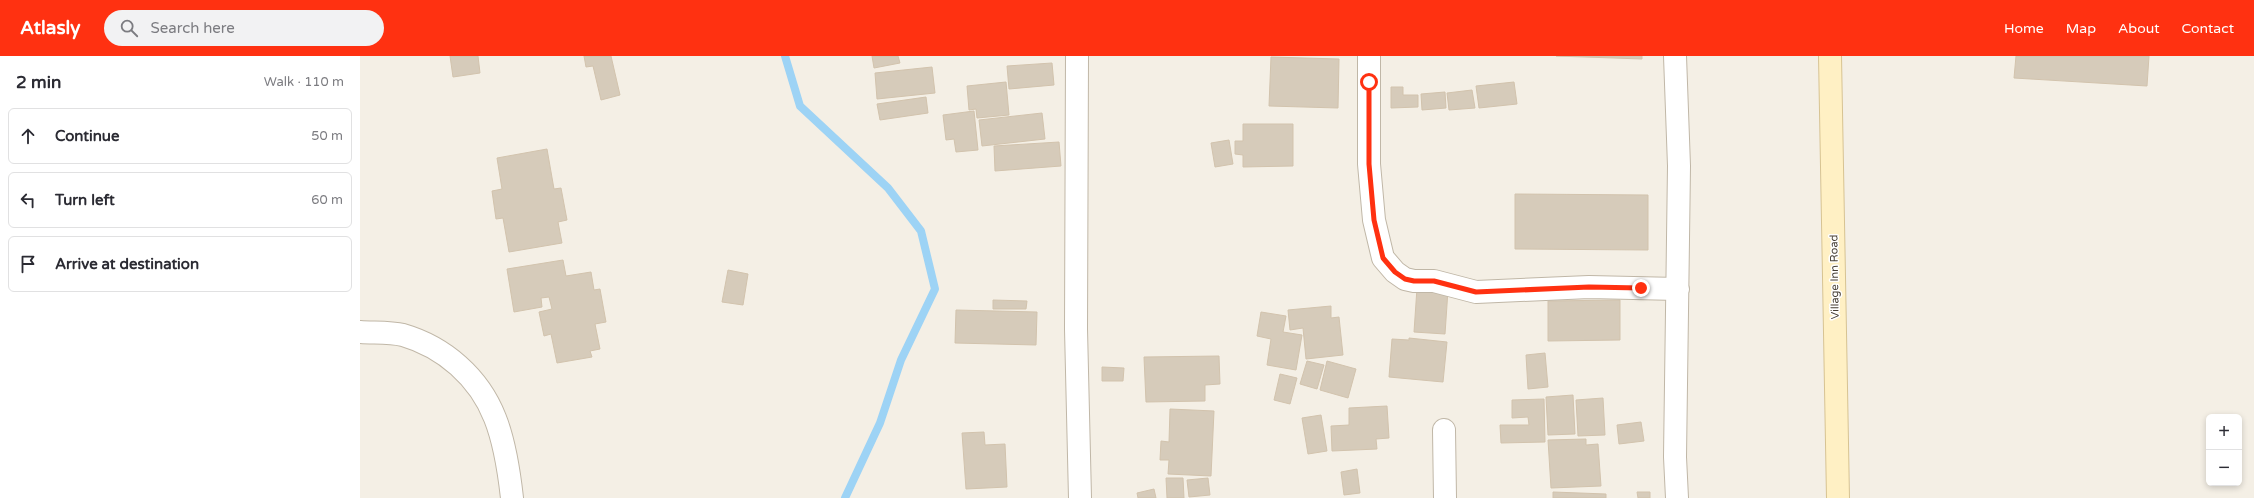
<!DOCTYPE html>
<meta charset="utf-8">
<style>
:root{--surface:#fff;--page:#f2f2f3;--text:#2b2b33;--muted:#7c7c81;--line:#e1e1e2;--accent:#ff3111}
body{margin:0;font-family:"Varela Round",sans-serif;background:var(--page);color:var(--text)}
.controls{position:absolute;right:12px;bottom:12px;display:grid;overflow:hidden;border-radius:6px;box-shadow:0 2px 6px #0003}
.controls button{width:36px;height:36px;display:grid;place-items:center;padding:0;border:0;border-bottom:1px solid var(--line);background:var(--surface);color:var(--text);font:20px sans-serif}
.stop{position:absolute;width:12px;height:12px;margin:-9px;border:3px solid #ff3111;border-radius:50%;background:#fff}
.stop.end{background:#ff3111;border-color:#fff;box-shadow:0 1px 4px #0008}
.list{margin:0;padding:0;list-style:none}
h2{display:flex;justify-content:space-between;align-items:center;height:52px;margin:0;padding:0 16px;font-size:17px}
h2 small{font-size:13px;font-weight:400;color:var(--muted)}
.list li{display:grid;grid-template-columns:26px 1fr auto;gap:12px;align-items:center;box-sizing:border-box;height:56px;margin:0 8px 8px;padding:0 8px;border:1px solid var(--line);border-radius:6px}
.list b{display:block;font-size:15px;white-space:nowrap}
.list em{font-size:13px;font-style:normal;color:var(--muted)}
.icon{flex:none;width:22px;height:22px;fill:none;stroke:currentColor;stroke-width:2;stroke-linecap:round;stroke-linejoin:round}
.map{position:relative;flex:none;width:1894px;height:442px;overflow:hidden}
header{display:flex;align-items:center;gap:24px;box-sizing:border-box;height:56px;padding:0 20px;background:var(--accent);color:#fff}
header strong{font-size:19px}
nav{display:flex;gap:22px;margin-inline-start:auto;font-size:14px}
.search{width:280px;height:36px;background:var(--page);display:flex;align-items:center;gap:10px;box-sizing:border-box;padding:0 14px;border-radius:22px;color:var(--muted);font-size:15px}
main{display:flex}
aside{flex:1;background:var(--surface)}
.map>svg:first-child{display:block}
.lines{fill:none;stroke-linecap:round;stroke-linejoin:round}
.stream{stroke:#9dd3f5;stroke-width:8}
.building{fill:#d6cbba;stroke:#d2c3ad}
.street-casing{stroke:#c0b7a7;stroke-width:24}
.secondary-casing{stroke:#d7c392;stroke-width:24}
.street{stroke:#fff;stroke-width:22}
.secondary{stroke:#fff0c4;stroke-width:22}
.route{stroke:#ff3111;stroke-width:5}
.labels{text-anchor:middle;stroke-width:3;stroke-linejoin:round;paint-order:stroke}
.street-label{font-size:11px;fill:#473f34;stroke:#fff}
</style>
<header>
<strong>Atlasly</strong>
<div class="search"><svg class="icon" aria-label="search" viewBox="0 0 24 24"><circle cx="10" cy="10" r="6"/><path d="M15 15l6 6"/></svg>Search here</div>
<nav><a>Home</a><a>Map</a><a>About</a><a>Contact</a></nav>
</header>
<main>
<aside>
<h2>2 min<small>Walk · 110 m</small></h2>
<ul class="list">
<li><svg class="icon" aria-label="ahead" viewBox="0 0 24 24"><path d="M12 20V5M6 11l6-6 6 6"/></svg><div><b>Continue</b></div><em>50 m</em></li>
<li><svg class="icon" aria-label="left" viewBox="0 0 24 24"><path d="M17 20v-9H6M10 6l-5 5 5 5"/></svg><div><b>Turn left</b></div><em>60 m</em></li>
<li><svg class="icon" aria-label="arrive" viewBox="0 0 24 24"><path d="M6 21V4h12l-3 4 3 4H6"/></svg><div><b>Arrive at destination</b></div></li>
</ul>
</aside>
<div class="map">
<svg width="1894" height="442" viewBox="0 0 1894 442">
<rect width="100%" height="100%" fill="#f4efe5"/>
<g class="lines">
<!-- stream -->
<path class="stream" d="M 425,0 L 440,50 L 528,132 L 561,175 L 575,233 L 541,304 L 520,367 L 485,442"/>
</g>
<!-- building -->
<path class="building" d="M 90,0 L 118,0 L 120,17 L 93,21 Z
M 224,0 L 251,0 L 260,39 L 241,44 L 233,10 L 226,11 Z
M 512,0 L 538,0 L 540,7 L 514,12 Z
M 1196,0 L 1282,0 L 1282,3 Z
M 1656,0 L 1789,0 L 1787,30 L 1654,22 Z
M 911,1 L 979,3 L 978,52 L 909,50 Z
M 692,7 L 694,29 L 649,33 L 647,10 Z
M 572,11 L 575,37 L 517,43 L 515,17 Z
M 646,26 L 649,59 L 617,62 L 616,53 L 609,54 L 607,30 Z
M 1154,26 L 1157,48 L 1119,52 L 1116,30 Z
M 1031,31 L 1043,31 L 1043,39 L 1058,39 L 1058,51 L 1031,52 Z
M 1112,34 L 1115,52 L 1089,54 L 1087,37 Z
M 1085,36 L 1086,52 L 1062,54 L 1061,38 Z
M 566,41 L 568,57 L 520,64 L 517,48 Z
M 614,55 L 618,94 L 596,96 L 594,83 L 586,84 L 583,59 Z
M 682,57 L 685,83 L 622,90 L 619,64 Z
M 883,68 L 933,68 L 933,110 L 883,111 L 883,99 L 875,98 L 875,85 L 883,85 Z
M 869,84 L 873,108 L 855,111 L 851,87 Z
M 699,86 L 701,110 L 635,115 L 634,90 Z
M 187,93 L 194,133 L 201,132 L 207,164 L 198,166 L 202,187 L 149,196 L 143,162 L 136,163 L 132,135 L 142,133 L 137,102 Z
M 1155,138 L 1288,139 L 1288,194 L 1155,193 Z
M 203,204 L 206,220 L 231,216 L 234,234 L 240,233 L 246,266 L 235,268 L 240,293 L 230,295 L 232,301 L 197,307 L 191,278 L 184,280 L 179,256 L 192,253 L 189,241 L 181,242 L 182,251 L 154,256 L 147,213 Z
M 368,214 L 388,218 L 383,249 L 362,246 Z
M 1057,232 L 1088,234 L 1085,278 L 1054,276 Z
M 633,244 L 667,245 L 666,253 L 633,253 Z
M 1260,244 L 1260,284 L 1188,285 L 1188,245 Z
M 971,250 L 971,262 L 979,261 L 983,299 L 946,303 L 943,272 L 930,274 L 928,254 Z
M 596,254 L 677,256 L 676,289 L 595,287 Z
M 901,256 L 926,260 L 923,276 L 942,279 L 936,314 L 907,309 L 911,283 L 897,280 Z
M 1049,282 L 1087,286 L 1083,326 L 1029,321 L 1032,283 L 1049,284 Z
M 1185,297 L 1188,331 L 1168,333 L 1166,299 Z
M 859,300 L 860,328 L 845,329 L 845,345 L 786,346 L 784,301 Z
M 947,305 L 964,309 L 957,333 L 940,328 Z
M 967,305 L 996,313 L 988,342 L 960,334 Z
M 742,311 L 764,312 L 763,325 L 742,325 Z
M 920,318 L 937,322 L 930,348 L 914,344 Z
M 1213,339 L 1215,378 L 1188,379 L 1186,341 Z
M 1243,342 L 1245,379 L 1218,380 L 1216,344 Z
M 1184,343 L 1185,386 L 1141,387 L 1140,369 L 1169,369 L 1168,361 L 1152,362 L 1152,344 Z
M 1027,350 L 1029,382 L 1016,383 L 1017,393 L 972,395 L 971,370 L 989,369 L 989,352 Z
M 810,353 L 854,355 L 851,420 L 808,418 L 809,404 L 800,404 L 801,385 L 809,386 Z
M 961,359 L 967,395 L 948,398 L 942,362 Z
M 1281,366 L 1284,385 L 1259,388 L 1257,369 Z
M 624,376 L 625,389 L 645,388 L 647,431 L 606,433 L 602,377 Z
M 1226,383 L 1226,389 L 1238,388 L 1241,430 L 1191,432 L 1188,384 Z
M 997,413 L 1000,437 L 984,439 L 981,416 Z
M 806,422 L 823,422 L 824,442 L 807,442 Z
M 848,422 L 850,439 L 829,441 L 827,424 Z
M 794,433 L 796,442 L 778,442 L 777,437 Z
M 1193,436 L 1246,438 L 1246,442 L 1193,442 Z
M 1277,436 L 1290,436 L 1290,442 L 1278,442 Z"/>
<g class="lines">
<defs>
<path id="street" d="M 717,0 L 716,273 L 720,442
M 1009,0 L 1009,108 L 1014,164 L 1023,202 L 1035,216 L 1045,223 L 1054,225 L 1074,225 L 1116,236 L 1229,231 L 1318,233
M 1315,0 L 1319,110 L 1315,401 L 1317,442
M 0,276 C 13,277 30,276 43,279 C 84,291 119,321 135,362 C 145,387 149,415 152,442
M 1084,374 L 1085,442"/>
<path id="secondary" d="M 1470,0 L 1478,442"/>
</defs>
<!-- street casing -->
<use href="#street" class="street-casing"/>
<!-- secondary casing -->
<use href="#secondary" class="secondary-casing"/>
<!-- street -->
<use href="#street" class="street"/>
<!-- secondary -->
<use href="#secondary" class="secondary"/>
</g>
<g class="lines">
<!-- route -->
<path class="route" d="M 1009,26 L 1009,108 L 1014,164 L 1023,202 L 1035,216 L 1045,223 L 1054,225 L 1074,225 L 1116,236 L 1229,231 L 1281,232"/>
</g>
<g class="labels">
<!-- street labels -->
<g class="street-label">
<text transform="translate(1474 221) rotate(-91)" y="4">Village Inn Road</text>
</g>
</g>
</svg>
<div class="controls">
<button>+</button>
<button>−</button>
</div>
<div class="stop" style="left:1009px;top:26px"></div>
<div class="stop end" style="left:1281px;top:232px"></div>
</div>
</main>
